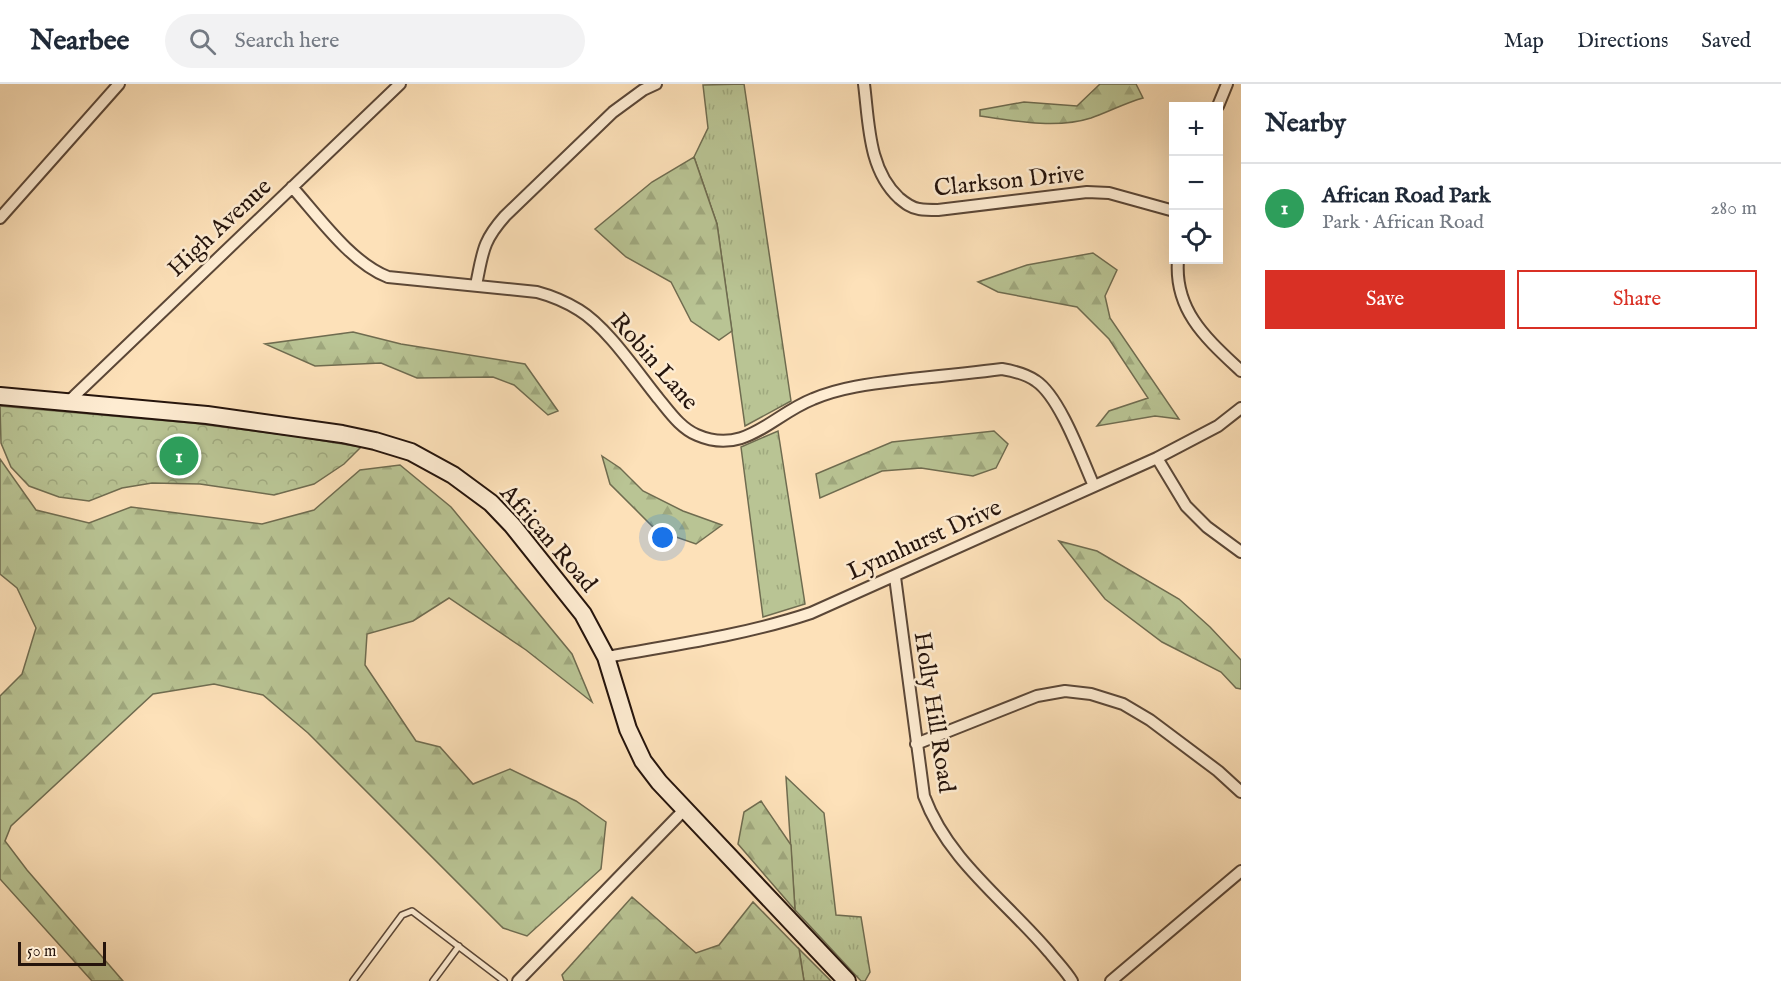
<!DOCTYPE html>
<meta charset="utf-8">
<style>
:root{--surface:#fff;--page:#f2f2f3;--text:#1f2937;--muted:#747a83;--line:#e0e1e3;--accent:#d93025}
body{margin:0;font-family:"IM FELL English",serif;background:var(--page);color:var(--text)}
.controls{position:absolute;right:18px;top:18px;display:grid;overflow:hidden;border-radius:0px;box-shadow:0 6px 24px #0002}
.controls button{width:54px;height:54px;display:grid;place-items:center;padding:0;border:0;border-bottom:2px solid var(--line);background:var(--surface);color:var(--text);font:30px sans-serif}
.scale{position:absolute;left:18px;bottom:15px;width:88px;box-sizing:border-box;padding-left:6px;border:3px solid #25140c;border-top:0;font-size:16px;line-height:21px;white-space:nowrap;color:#25140c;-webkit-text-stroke:4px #feecd2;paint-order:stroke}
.you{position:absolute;left:663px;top:454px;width:21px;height:21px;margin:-15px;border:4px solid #fff;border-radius:50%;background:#1a73e8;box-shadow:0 0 0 9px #1a73e833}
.badge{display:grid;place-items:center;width:39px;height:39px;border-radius:50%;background:var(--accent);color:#fff;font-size:20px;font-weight:700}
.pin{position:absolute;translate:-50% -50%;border:3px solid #fff;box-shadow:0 2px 6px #0006}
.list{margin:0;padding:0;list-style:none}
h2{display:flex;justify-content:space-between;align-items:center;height:78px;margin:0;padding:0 24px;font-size:26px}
h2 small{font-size:20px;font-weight:400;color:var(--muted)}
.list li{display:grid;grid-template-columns:39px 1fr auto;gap:18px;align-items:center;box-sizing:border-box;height:90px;padding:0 24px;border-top:2px solid var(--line)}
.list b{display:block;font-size:22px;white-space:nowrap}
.list p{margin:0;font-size:20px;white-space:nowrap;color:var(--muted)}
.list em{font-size:20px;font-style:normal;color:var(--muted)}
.actions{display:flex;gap:12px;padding:18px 24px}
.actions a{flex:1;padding:14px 0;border:2px solid var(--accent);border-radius:0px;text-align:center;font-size:21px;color:var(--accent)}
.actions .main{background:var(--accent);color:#fff}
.icon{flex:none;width:33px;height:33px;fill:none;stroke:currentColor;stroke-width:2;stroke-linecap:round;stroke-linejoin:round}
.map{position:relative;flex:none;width:1241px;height:897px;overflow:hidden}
header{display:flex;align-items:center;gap:36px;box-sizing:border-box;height:84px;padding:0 30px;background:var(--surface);border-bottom:2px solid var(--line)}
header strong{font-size:28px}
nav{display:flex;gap:33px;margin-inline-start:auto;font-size:21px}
.search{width:420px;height:54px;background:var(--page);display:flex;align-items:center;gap:15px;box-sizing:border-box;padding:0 21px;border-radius:33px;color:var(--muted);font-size:22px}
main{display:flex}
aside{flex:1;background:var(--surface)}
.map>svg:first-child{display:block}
.grass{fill:url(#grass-tufts);stroke:#6f6c50;stroke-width:1.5}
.forest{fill:url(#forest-firs);stroke:#6f6c50;stroke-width:1.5}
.park{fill:url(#park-crowns);stroke:#6f6c50;stroke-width:1.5}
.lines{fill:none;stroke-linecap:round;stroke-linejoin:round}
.lane-casing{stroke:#5b4737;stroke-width:8}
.street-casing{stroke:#5b4737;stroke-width:14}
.secondary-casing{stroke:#25140c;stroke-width:20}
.lane{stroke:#feecd2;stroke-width:5}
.street{stroke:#feecd2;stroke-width:10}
.secondary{stroke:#feecd2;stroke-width:16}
.labels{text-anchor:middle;stroke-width:5;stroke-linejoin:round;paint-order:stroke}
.street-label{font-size:24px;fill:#25140c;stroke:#feecd2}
</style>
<header>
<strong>Nearbee</strong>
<div class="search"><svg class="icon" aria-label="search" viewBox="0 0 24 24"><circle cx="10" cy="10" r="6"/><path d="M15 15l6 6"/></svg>Search here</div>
<nav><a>Map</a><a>Directions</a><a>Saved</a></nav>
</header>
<main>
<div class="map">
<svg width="1241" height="897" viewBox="0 0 1241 897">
<defs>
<pattern id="grass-tufts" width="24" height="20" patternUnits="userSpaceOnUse" patternTransform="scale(1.5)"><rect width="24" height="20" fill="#b9c494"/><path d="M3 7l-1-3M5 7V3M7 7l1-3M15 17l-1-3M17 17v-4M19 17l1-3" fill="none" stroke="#9fa87e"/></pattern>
<pattern id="forest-firs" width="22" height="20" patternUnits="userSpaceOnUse" patternTransform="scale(1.5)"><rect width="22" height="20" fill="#b9c494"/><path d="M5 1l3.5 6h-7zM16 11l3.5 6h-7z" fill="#9fa87e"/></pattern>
<pattern id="park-crowns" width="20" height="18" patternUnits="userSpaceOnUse" patternTransform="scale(1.5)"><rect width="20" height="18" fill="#b9c494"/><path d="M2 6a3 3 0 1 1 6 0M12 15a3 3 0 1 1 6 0" fill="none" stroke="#9fa87e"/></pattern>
</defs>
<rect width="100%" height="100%" fill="#fde1b9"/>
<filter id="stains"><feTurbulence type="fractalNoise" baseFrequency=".00333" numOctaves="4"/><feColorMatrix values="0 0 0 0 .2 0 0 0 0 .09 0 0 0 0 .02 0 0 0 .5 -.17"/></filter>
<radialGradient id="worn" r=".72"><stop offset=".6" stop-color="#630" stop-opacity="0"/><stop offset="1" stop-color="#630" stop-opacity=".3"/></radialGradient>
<!-- grass -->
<path class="grass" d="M 744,0 L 791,317 L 745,342 L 717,140 L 694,73 L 708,44 L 703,1 Z
M 778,347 L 805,520 L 763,533 L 741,363 Z
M 786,693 L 824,729 L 836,831 L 861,833 L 870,888 L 865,897 L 861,897 L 795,826 Z
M 799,865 L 831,897 L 804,897 Z"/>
<!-- forest -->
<path class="forest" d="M 1100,0 L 1136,0 L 1143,14 C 1125,19 1108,28 1091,34 C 1057,45 1014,37 980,32 L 980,26 L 1024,18 L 1077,22 Z
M 694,73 L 717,140 L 732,247 L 719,256 L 691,237 L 671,198 L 626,173 L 595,145 L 652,98 Z
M 1093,169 L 1117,186 L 1105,212 L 1110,234 L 1179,335 L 1155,332 L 1097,342 L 1109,327 L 1148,314 L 1109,255 L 1077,223 L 998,208 L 978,198 L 1027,181 Z
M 353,248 L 401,260 L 525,280 L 558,327 L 548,331 L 514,301 L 493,293 L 417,294 L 381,279 L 315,282 L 265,260 Z
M 994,347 L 1008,360 L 996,384 L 973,392 L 921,384 L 882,387 L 820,414 L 816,390 L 892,358 Z
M 602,372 L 620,384 L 643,407 L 683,427 L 722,441 L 696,460 L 656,446 L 610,400 Z
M 0,375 L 36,426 L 89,439 L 131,423 L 262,440 L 314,426 L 360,386 L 400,381 L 451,423 L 572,570 L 592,618 L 526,566 L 449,514 L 413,537 L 367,550 L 365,581 L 416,657 L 440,663 L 473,700 L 510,685 L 576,717 L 606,738 L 601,785 L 527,852 L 503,844 L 308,649 L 263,611 L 214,600 L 153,610 L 11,742 L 5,757 L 27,786 L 123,897 L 92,897 L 0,795 L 0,612 L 22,590 L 36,544 L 17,504 L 0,490 Z
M 1059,457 L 1097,467 L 1179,515 L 1210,543 L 1241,576 L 1241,605 L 1236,604 L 1221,588 L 1162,558 L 1105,515 Z
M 761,717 L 791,761 L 795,826 L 738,760 L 744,728 Z
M 632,813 L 696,869 L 719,861 L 753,818 L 799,865 L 804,897 L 564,897 L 562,891 Z"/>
<!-- park -->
<path class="park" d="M 0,322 L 192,339 L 294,352 L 361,363 L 344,380 L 314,400 L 274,411 L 200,400 L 152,399 L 122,404 L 89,417 L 59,413 L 29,402 L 11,383 L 1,359 Z"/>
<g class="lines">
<defs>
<path id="lane" d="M 353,897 L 402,831 L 412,827 L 504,897
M 433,897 L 459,862"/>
<path id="street" d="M 864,0 C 869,39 868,85 899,114 C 905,119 911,124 919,125 C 925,126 932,126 938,126 L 1087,108 L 1109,109 L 1174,127
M 1218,22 L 1227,0
M 292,103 C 318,132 351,179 388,193 L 537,208 C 552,212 566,218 579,226 C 607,243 637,288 658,314 C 669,327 680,344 697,351 C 745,372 772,331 813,315 C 843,302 878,299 911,295 C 941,292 971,289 1002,285 C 1014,287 1026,290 1036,297 C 1060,313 1082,375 1094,402
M 0,134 L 119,0
M 1178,176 C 1174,227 1207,255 1241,287
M 476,201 C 483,168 482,158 505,132 L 613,28 L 643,6 L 656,0
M 68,318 L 400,0
M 1157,374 L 1186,422 L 1207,443 L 1241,468
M 895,493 L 924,712 C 948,777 1006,817 1049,868 C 1057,878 1066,887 1072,897
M 606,573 C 675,561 745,551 811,529 L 1157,374 L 1218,342 L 1241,324
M 916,660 L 1037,612 L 1065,607 L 1091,610 L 1123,620 L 1150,636 L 1218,687 L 1241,708
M 518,897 L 684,726
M 1111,897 L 1241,787"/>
<path id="secondary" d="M 0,312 L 207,331 L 342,350 L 375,357 L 411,368 L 453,391 L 491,419 L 512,441 L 583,530 L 606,573 L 628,645 L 643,677 L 659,698 L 847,897"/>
</defs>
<!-- lane casing -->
<use href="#lane" class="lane-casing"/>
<!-- street casing -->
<use href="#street" class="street-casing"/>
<!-- secondary casing -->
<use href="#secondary" class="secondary-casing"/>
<!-- lane -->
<use href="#lane" class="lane"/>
<!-- street -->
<use href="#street" class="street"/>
<!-- secondary -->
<use href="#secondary" class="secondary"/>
</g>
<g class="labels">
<!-- street labels -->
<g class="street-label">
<text transform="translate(1009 96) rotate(-6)" y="8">Clarkson Drive</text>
<text transform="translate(219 143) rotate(-43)" y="8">High Avenue</text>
<text transform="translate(655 277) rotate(49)" y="8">Robin Lane</text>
<text transform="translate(549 454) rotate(49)" y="8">African Road</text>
<text transform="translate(924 455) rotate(-24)" y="8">Lynnhurst Drive</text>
<text transform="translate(935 628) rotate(81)" y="8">Holly Hill Road</text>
</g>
</g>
<rect width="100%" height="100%" filter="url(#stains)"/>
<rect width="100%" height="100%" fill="url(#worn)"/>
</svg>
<div class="controls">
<button>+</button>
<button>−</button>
<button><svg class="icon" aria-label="locate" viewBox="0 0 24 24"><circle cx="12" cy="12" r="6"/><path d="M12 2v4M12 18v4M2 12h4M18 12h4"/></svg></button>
</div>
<div class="scale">50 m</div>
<div class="you"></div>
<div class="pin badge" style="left:179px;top:372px;background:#2e9e5b">1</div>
</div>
<aside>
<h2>Nearby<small></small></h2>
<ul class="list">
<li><span class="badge" style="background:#2e9e5b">1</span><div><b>African Road Park</b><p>Park · African Road</p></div><em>280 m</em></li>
</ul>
<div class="actions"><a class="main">Save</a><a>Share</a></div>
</aside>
</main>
